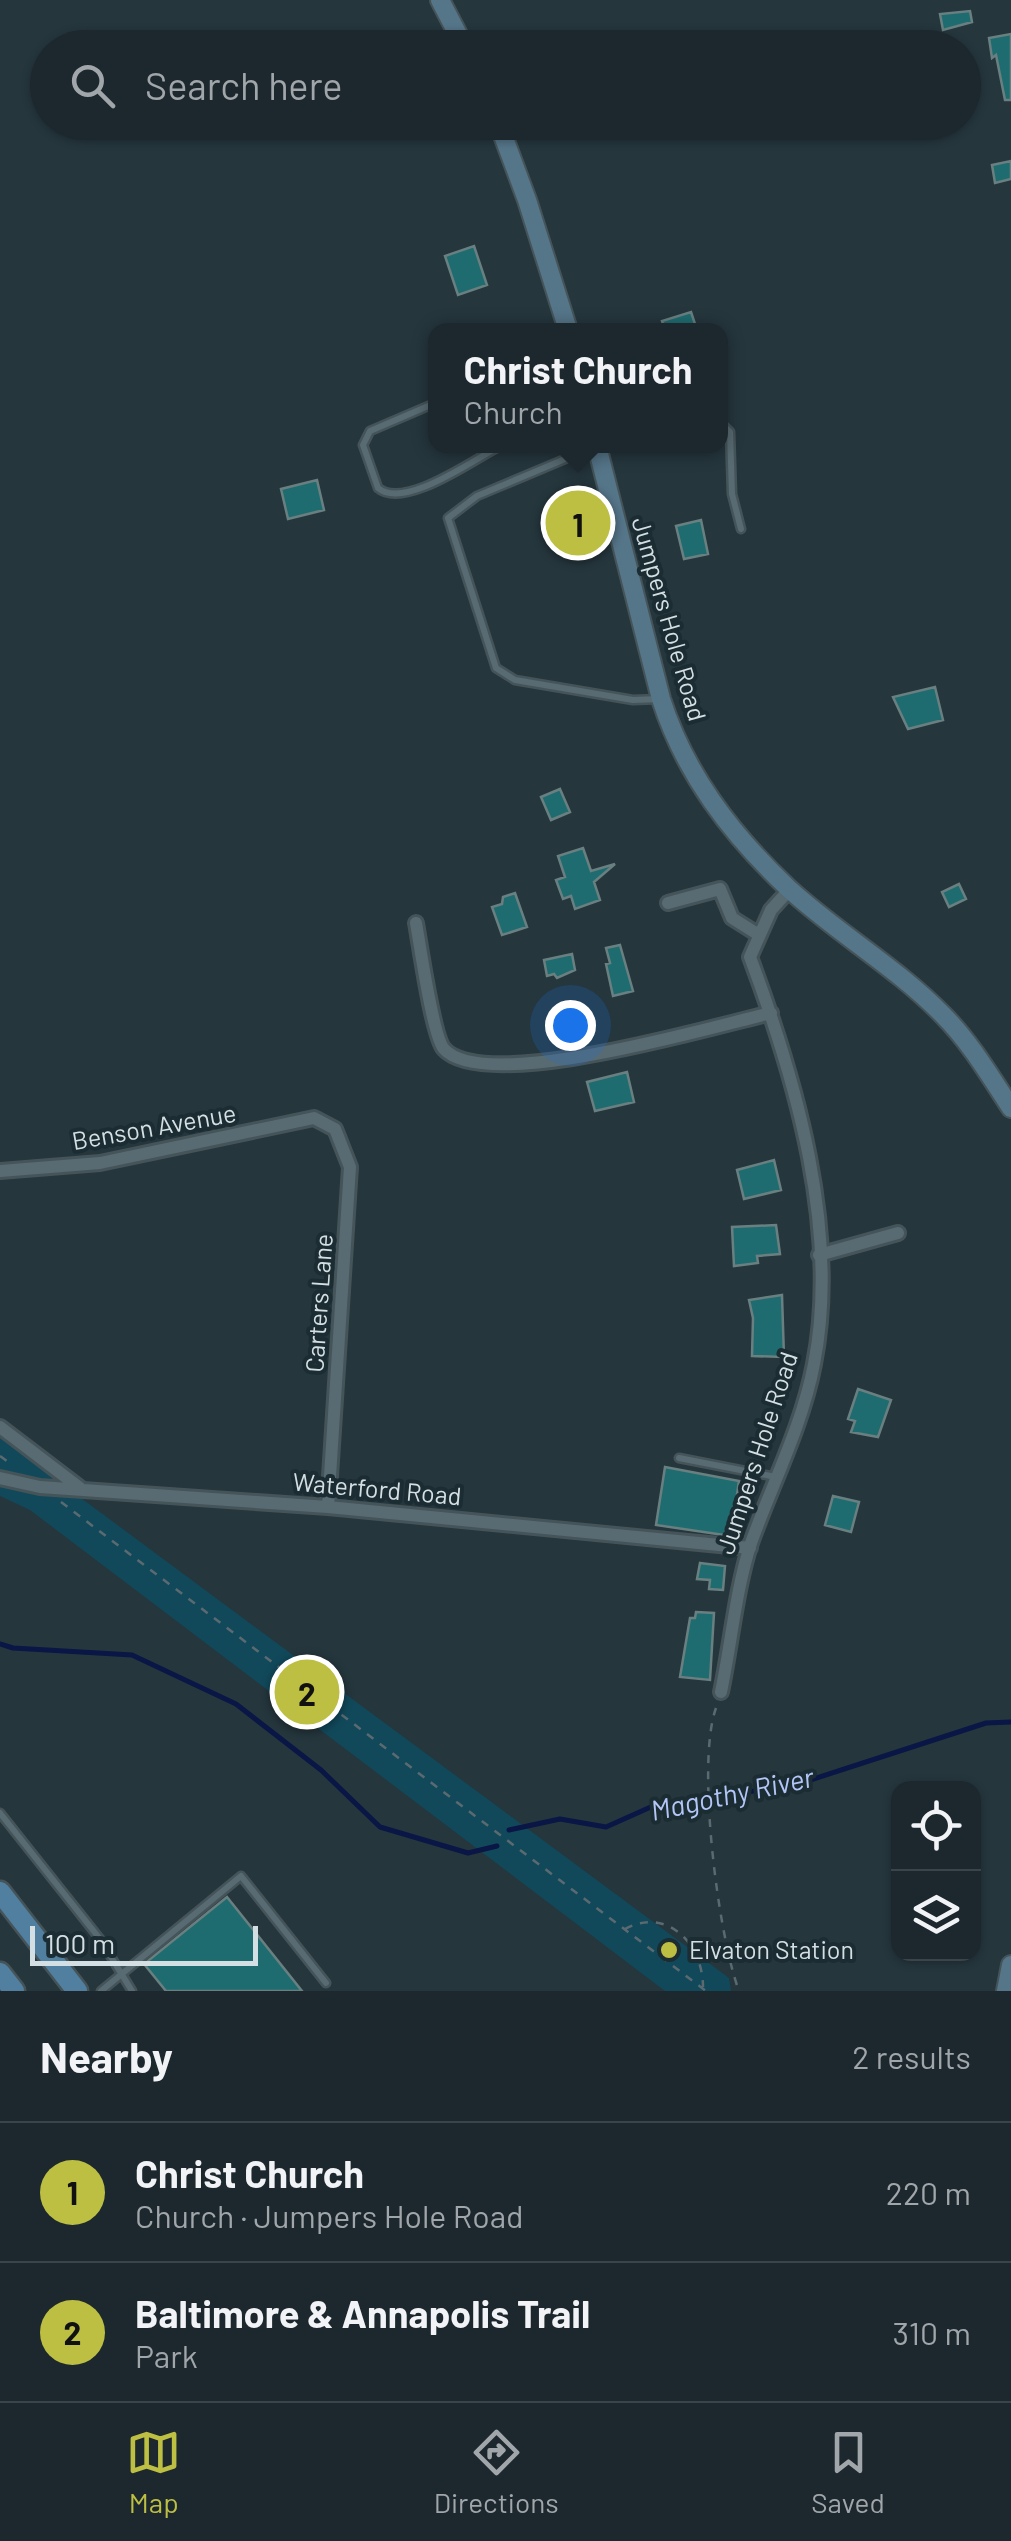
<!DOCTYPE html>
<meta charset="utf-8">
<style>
:root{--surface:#1c282e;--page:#253036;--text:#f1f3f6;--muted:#a0a6aa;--line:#3a444a;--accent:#bdbf43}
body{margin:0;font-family:Barlow,sans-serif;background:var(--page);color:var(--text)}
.controls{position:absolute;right:30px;bottom:30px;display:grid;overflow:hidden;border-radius:20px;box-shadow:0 2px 8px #0004}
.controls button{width:90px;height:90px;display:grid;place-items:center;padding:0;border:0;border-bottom:2px solid var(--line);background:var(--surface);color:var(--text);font:50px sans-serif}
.scale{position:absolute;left:30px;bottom:25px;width:228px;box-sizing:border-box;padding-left:10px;border:5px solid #d4dfe3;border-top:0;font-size:28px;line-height:35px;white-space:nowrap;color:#d4dfe3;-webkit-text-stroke:8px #1b2c32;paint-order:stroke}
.you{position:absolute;left:570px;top:1025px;width:35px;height:35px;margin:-25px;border:8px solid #fff;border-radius:50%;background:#1a73e8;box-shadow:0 0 0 15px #1a73e833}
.badge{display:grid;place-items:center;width:65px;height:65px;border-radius:50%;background:var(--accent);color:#111;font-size:32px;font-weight:700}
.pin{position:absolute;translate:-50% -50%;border:5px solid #fff;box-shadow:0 2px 10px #0006}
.popup{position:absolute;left:428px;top:323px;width:300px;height:130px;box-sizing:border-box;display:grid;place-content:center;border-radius:20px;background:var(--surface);filter:drop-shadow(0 2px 8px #0005);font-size:32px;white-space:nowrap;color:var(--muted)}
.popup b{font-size:38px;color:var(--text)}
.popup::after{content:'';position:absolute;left:50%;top:100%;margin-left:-20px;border:20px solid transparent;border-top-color:var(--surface)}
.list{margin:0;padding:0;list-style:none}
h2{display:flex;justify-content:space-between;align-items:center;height:130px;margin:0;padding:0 40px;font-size:42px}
h2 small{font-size:32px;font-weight:400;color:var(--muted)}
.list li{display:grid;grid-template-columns:65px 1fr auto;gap:30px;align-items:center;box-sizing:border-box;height:140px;padding:0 40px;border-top:2px solid var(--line)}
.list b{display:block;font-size:38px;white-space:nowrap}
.list p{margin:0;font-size:32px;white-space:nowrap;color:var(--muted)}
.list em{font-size:32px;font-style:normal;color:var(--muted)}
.icon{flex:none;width:55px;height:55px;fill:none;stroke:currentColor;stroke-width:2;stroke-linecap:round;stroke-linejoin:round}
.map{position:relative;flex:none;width:1011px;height:1991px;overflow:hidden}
.search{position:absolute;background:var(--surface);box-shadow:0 2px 8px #0004;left:30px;right:30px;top:30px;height:110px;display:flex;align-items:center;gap:25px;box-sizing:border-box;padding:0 35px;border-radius:55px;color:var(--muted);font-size:38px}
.sheet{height:410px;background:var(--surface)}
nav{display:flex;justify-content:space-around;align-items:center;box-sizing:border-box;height:140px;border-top:2px solid var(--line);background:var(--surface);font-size:28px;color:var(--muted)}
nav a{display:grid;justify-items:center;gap:5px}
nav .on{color:var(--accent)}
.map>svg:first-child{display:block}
.green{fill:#11495b}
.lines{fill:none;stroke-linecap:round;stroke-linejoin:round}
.stream{stroke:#0a1646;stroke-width:5}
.building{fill:#1f6c70;stroke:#697f80;stroke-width:2.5}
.service-casing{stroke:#455459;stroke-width:11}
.minor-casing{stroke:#455459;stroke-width:18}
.secondary-casing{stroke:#455459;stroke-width:22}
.primary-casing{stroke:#455459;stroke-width:25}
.path{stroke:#5b6a70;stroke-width:2.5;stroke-dasharray:8 8;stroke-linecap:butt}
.service{stroke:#586b72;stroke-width:6}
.minor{stroke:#586b72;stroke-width:12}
.secondary{stroke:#557589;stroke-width:18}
.primary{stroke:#517fa0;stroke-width:20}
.poi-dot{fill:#bdbf43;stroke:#1b2c32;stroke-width:4}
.labels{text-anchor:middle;stroke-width:8;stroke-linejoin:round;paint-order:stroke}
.street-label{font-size:25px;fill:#d4dfe3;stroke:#1b2c32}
.poi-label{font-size:25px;fill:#d4dfe3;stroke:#1b2c32;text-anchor:start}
.water-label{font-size:28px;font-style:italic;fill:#b2c6f7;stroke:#1b2c32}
</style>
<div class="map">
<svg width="1011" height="1991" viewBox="0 0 1011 1991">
<rect width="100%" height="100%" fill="#25363d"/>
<!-- green -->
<path class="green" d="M 0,1438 L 729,1978 L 731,1991 L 665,1991 L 30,1510 L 0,1496 Z"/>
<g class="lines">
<!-- stream -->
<path class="stream" d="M 0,1644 L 13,1648 L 132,1655 L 236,1704 L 321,1770 L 380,1827 L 468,1853 L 497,1846
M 509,1830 L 560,1819 L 606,1827 L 653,1806 L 795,1785 L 986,1723 L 1011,1722"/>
</g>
<!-- building -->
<path class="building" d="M 970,11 L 972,22 L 943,30 L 940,14 Z
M 1011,34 L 1011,100 L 1005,100 L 996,55 L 992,58 L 989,38 Z
M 1011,161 L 1011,179 L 995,183 L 992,165 Z
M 474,246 L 487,285 L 458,295 L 445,256 Z
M 691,312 L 697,330 L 665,330 L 662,321 Z
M 317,480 L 324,510 L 288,519 L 281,489 Z
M 701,520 L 708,554 L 684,559 L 676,526 Z
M 935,687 L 943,720 L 908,729 L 893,697 Z
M 560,789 L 570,812 L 551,820 L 541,797 Z
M 583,848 L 591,871 L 615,864 L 594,882 L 600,900 L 575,909 L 571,896 L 563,899 L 556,880 L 565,877 L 558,856 Z
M 959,884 L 966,899 L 949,907 L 942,892 Z
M 515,893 L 527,927 L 502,935 L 492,907 L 502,904 L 503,897 Z
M 620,945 L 633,991 L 613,996 L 606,964 L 610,963 L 606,948 Z
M 572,954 L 575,970 L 557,978 L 554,974 L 547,976 L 544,960 Z
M 627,1072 L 634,1102 L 595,1111 L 587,1082 Z
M 774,1160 L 781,1190 L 744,1199 L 737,1170 Z
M 776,1225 L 780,1254 L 757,1256 L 758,1263 L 734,1266 L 732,1227 Z
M 782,1295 L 784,1357 L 752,1356 L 753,1318 L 749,1300 Z
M 858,1389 L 891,1400 L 878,1437 L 851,1432 L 855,1421 L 848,1419 Z
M 665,1467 L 739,1481 L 731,1536 L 656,1525 Z
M 833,1496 L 859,1502 L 851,1532 L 825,1525 Z
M 700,1563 L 725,1566 L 723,1590 L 709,1589 L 710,1580 L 697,1579 Z
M 696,1612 L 714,1613 L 710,1680 L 680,1677 L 690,1618 L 695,1618 Z
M 227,1897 L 302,1991 L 166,1991 L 144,1964 Z"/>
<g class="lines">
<defs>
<path id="service" d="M 433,404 L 370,431 L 363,445 L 378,488 C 404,510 473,460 500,446
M 720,422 L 730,432 L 732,494 L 741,529
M 596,446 L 477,496 L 448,518 L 496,668 L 515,680 L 633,700 L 660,699
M 679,1458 L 776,1477
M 0,1813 L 100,1939 L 132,1991
M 101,1991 L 241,1876 L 326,1983"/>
<path id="minor" d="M 668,903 L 720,889 L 732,918 L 759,935
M 416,923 C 420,945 433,1037 444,1049 C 485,1094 711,1027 771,1013
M 0,1171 L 100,1163 L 314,1118 L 335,1129 L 350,1167 L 328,1507
M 819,1255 L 898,1233
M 0,1427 L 80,1488
M 0,1478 L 40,1487 L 328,1507 L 750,1548
M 721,1692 C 731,1645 736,1588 751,1543 C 772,1484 802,1427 814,1364 C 840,1232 796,1080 750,957 L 771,910 L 790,889"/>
<path id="secondary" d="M 440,0 L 465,48
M 498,122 L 527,200 L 568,330
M 597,446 L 661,699 C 685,774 731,834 788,888 C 837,933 896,967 943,1015 C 970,1042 990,1076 1011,1108
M 1006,1991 L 1011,1965"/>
<path id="primary" d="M 0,1892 L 77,1991
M 0,1973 L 14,1991"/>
</defs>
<!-- service casing -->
<use href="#service" class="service-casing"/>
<!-- minor casing -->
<use href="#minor" class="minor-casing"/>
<!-- secondary casing -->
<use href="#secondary" class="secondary-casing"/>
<!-- primary casing -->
<use href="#primary" class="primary-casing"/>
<!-- path -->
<path class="path" d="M 0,1456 L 11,1464
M 61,1502 L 706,1991
M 716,1708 C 696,1763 718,1935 739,1991
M 625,1929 C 668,1906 703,1945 703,1987"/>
<!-- service -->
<use href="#service" class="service"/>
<!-- minor -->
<use href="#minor" class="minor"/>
<!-- secondary -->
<use href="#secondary" class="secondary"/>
<!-- primary -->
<use href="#primary" class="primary"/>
</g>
<!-- markers -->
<circle class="poi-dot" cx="669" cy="1950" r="10"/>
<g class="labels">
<!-- street labels -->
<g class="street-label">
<text transform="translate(669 619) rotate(74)" y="9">Jumpers Hole Road</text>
<text transform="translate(154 1127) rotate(-10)" y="9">Benson Avenue</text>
<text transform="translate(319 1303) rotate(-86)" y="9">Carters Lane</text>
<text transform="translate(757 1453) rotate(-72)" y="9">Jumpers Hole Road</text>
<text transform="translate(377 1489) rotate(5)" y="9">Waterford Road</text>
</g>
<!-- poi labels -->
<g class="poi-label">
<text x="689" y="1959">Elvaton Station</text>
</g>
<!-- water labels -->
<g class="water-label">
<text transform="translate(732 1794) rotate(-12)" y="10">Magothy River</text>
</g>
</g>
</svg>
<div class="controls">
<button><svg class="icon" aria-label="locate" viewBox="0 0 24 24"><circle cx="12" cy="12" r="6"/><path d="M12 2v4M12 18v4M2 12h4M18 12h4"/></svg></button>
<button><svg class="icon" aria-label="layers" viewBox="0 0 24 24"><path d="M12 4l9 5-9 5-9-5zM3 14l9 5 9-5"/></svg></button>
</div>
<div class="scale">100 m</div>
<div class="you"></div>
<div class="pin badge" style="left:578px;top:523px">1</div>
<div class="popup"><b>Christ Church</b>Church</div>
<div class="pin badge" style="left:307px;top:1692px">2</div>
<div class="search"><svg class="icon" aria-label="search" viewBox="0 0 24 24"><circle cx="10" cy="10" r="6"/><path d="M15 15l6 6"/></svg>Search here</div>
</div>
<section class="sheet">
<h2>Nearby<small>2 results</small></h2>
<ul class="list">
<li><span class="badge">1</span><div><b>Christ Church</b><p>Church · Jumpers Hole Road</p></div><em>220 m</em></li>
<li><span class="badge">2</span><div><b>Baltimore &amp; Annapolis Trail</b><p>Park</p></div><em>310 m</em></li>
</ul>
</section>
<nav>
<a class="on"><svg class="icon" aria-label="map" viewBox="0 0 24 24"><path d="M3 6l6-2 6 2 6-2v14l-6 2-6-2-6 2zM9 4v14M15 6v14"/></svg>Map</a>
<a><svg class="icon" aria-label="directions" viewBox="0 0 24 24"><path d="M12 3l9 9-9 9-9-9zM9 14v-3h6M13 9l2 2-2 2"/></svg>Directions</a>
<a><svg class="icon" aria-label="saved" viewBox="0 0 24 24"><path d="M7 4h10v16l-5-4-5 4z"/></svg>Saved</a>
</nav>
